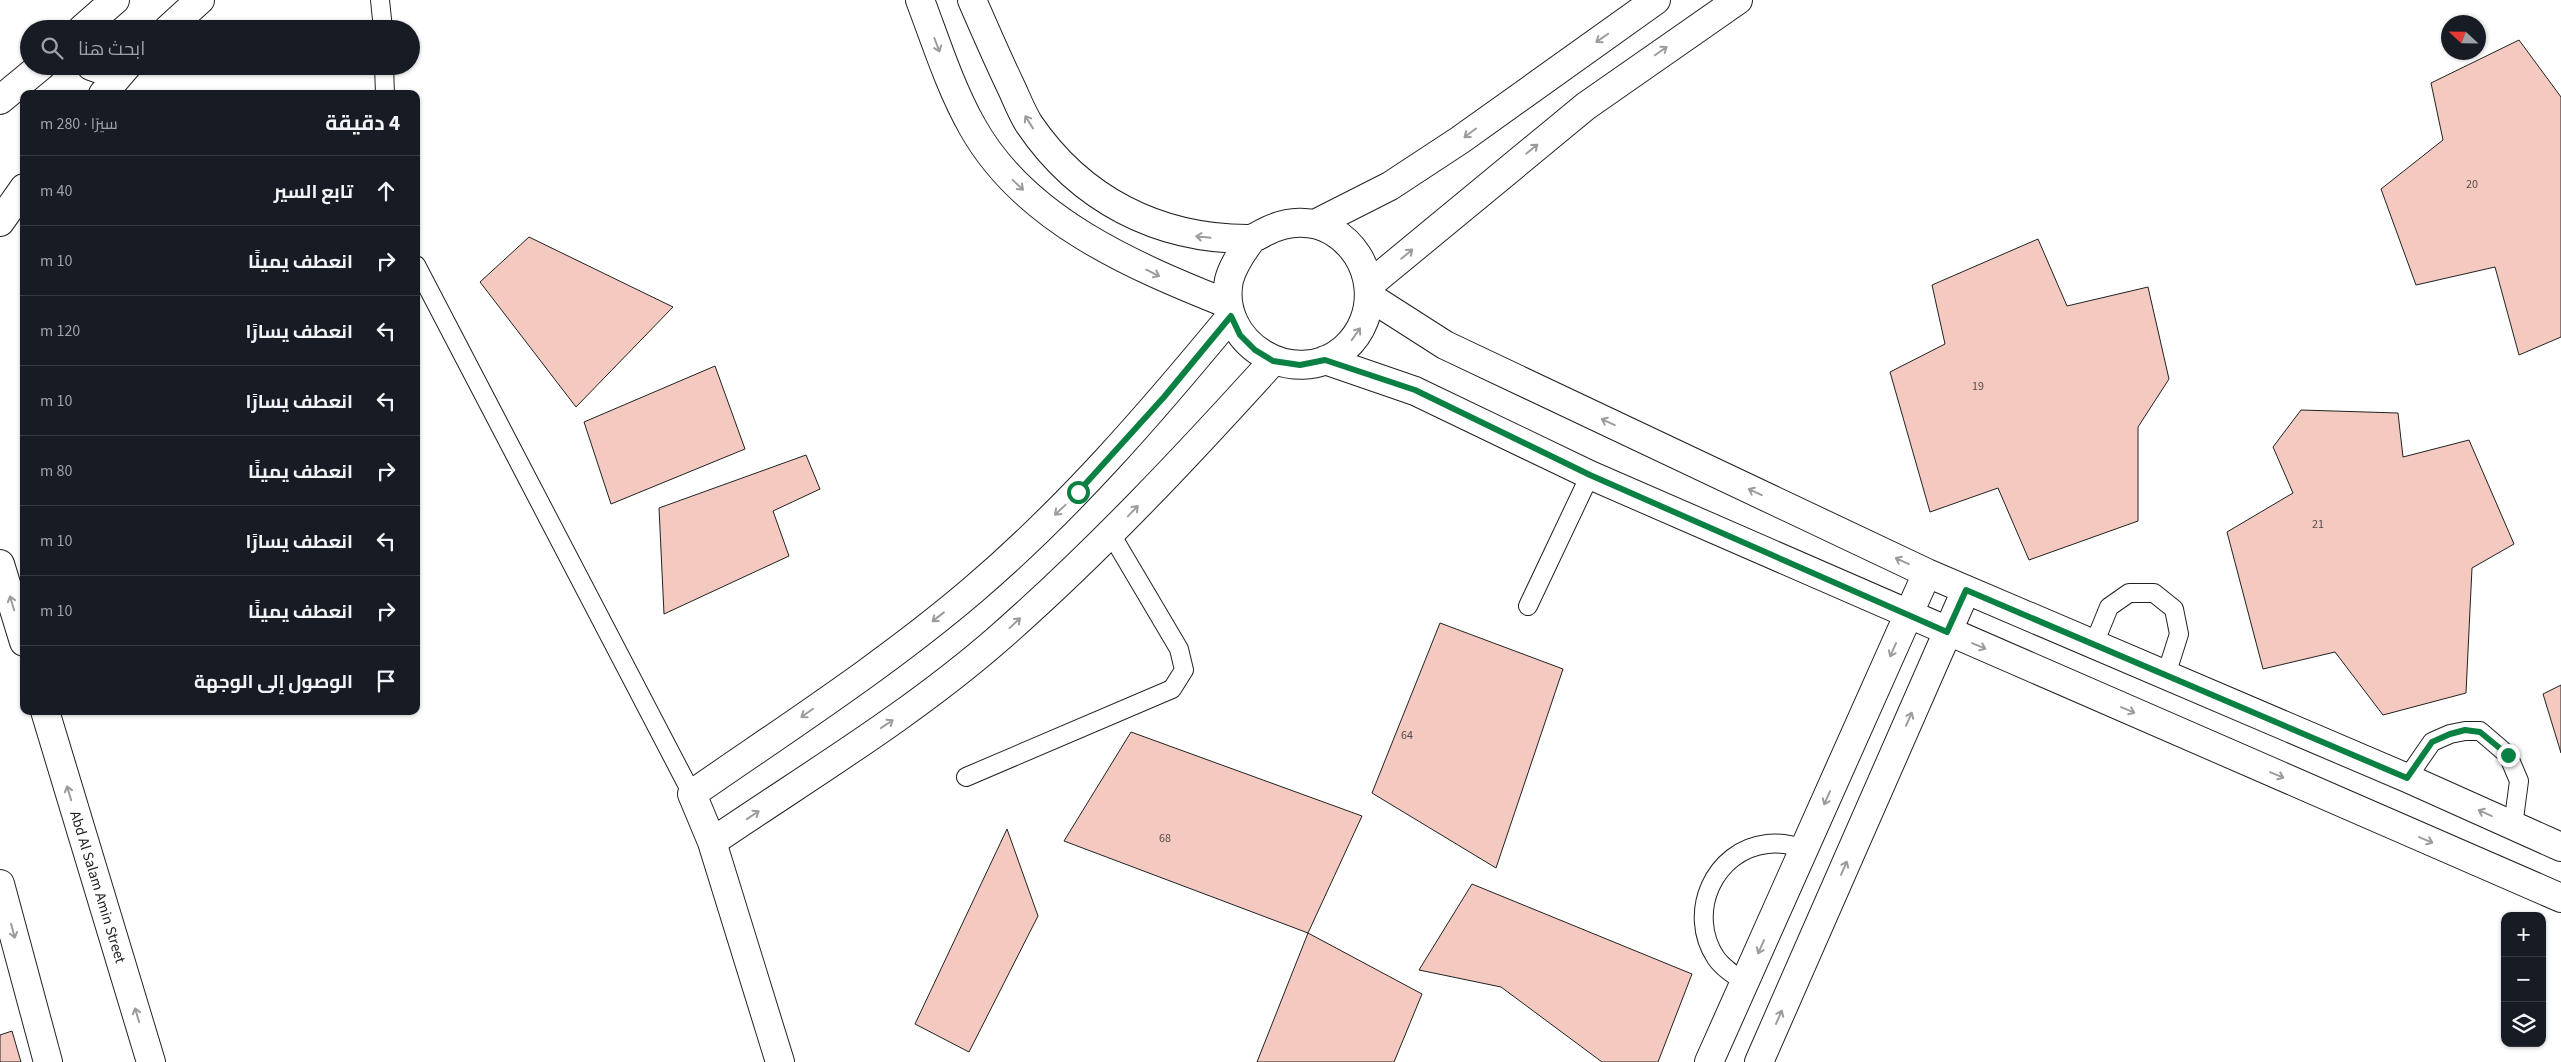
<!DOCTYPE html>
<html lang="ar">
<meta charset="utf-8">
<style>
:root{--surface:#171b24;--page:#20242c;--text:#f1f3f6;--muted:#9ea1a6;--line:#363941}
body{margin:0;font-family:"Source Sans 3",Cairo,sans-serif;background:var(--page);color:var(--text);direction:rtl}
.controls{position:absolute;right:15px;bottom:15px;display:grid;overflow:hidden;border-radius:10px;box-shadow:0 1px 4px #0004}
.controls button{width:45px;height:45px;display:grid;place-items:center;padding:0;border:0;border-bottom:1px solid var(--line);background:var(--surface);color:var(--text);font:25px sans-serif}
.compass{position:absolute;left:2441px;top:15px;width:45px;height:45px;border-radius:50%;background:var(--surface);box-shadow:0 1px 4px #0004;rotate:292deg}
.stop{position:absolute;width:15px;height:15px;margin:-11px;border:4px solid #0b8043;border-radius:50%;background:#fff}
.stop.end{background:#0b8043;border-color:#fff;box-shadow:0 1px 5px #0008}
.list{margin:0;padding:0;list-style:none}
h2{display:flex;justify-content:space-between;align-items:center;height:65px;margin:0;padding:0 20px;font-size:21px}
h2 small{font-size:16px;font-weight:400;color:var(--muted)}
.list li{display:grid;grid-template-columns:32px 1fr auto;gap:15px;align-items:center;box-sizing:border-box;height:70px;padding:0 20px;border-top:1px solid var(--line)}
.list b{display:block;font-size:19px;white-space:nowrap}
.list em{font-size:16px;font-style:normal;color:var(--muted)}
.icon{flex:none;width:28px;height:28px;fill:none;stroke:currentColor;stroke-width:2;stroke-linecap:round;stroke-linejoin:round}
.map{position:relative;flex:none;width:2561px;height:1062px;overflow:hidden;direction:ltr}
.search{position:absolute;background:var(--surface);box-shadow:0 1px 4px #0004;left:20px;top:20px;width:400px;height:55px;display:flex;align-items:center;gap:12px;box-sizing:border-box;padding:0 18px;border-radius:28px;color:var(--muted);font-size:19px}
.panel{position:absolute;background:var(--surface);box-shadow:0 1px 4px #0004;left:20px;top:90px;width:400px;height:625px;border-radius:10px;direction:rtl}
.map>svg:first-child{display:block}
.building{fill:#f3c9c0;stroke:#222}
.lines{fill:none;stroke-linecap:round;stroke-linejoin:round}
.lane-casing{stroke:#222;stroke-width:20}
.street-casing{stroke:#222;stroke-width:30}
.secondary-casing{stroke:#222;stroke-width:30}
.lane{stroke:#fff;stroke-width:18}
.street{stroke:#fff;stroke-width:28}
.secondary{stroke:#fff;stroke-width:28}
.oneway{stroke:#9c9c9c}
.route{stroke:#0b8043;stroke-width:6}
.labels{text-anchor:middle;stroke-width:4;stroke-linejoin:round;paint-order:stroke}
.number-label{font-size:12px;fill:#564c4a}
.street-label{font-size:15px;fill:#222;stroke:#fff}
</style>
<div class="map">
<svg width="2561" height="1062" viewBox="0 0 2561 1062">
<rect width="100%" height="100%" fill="#fff"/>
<!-- building -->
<path class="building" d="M 2519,40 L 2561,97 L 2561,337 L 2519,355 L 2495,267 L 2416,285 L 2381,189 L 2443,140 L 2431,83 Z
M 529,237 L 673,307 L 576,407 L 480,282 Z
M 2038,239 L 2067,306 L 2148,287 L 2169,379 L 2138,427 L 2138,521 L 2029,560 L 1998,488 L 1930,512 L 1890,372 L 1945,344 L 1932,285 Z
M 715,366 L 745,449 L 611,504 L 584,422 Z
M 2301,410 L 2398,413 L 2403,457 L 2469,440 L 2514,544 L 2472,568 L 2466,693 L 2383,715 L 2335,652 L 2263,669 L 2227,532 L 2293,493 L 2273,447 Z
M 806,455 L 820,489 L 773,511 L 789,556 L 664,614 L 659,508 Z
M 1440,623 L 1563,669 L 1496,868 L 1372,793 Z
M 2561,685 L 2561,753 L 2543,694 Z
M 1131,732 L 1362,816 L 1308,933 L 1064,841 Z
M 1007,829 L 1038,916 L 969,1052 L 915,1024 Z
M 1472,884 L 1692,974 L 1658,1062 L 1602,1062 L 1501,987 L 1419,970 Z
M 1308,933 L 1422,994 L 1394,1062 L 1257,1062 Z
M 12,1031 L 21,1062 L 0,1062 L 0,1035 Z"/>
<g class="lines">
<defs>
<path id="lane" d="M 380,0 L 383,29
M 384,66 L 385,94
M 416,265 L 692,794
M 1528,606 L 1590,475
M 2094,644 L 2109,607 L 2129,593 L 2154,593 L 2174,609 L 2179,634 L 2166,675
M 966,777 L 1172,689 L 1184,670 L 1179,649 L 1111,534
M 2407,778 L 2432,742 L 2450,734 L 2465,731 L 2480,731 L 2508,755 L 2519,781 L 2513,826
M 1745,982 C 1734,975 1723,968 1716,958 C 1686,913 1714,850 1767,844 C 1780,842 1792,845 1804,849"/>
<path id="street" d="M 920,0 C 936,42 950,87 972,126 C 1024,220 1133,266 1228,304
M 972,0 C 985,30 998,60 1012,89 C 1017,100 1022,113 1029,124 C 1080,199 1157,239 1248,239 C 1255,239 1260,234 1267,231 C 1287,221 1312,219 1332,231 C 1375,256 1382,316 1344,349 C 1294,391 1216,343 1229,280 C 1233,265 1242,252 1251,240
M 1315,224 L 1390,186 L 1460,140 L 1656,0
M 1369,285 L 1586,106 L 1738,0
M 1370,297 L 1445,345 L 1927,573 L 2407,778 L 2561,847
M 1325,360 L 1415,391 L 1590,475 L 2561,898
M 712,842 C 809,776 911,715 999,638 C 1097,552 1186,457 1273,361
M 780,1062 L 712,842 L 692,794 C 787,728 885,665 973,590 C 1069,508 1151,413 1231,316
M 1709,1062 L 1927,573
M 1759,1062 L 1966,590"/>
<path id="secondary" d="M 82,29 L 115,0
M 168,29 L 200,0
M 91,66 L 108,72 L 124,69
M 103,94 L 127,66
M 0,100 L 41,66
M 0,222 L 24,188
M 0,564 L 24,642
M 45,711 L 151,1062
M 0,884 L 48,1062"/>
</defs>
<!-- lane casing -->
<use href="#lane" class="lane-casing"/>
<!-- street casing -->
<use href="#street" class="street-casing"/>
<!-- secondary casing -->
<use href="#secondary" class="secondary-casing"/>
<!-- lane -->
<use href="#lane" class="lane"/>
<!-- street -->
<use href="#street" class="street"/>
<!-- secondary -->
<use href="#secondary" class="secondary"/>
</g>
<!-- one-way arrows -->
<defs><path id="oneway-shaft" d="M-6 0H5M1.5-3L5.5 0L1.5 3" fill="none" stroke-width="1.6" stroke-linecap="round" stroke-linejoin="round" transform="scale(1.25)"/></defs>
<g class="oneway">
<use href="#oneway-shaft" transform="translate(1602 38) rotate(145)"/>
<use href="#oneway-shaft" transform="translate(937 45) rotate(69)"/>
<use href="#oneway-shaft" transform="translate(1661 51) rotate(-35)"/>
<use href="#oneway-shaft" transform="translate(1029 122) rotate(-122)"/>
<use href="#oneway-shaft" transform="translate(1470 133) rotate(143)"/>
<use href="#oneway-shaft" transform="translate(1532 149) rotate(-39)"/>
<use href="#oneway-shaft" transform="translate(1018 185) rotate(43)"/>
<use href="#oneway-shaft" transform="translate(1203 237) rotate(-174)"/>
<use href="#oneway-shaft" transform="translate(1407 254) rotate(-40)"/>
<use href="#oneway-shaft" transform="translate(1153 273) rotate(27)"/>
<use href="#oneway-shaft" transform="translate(1356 334) rotate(-55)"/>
<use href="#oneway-shaft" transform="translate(1608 422) rotate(-155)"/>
<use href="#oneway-shaft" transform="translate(1755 492) rotate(-155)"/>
<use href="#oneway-shaft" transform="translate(1060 510) rotate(137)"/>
<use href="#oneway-shaft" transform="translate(1133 511) rotate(-46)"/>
<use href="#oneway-shaft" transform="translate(1902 561) rotate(-155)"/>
<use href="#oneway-shaft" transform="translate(12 603) rotate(-107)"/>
<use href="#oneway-shaft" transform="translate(938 617) rotate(142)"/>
<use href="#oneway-shaft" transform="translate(1015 623) rotate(-43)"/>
<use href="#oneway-shaft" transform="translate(1979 646) rotate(23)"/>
<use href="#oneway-shaft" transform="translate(1893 650) rotate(114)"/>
<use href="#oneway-shaft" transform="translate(2128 710) rotate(23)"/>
<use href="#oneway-shaft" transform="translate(807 713) rotate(145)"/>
<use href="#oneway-shaft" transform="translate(1909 719) rotate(-66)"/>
<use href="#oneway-shaft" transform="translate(887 724) rotate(-34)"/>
<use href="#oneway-shaft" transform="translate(2277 775) rotate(23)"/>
<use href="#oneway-shaft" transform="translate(69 793) rotate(-107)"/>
<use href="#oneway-shaft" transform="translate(1827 798) rotate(114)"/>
<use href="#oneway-shaft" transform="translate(2485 813) rotate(-156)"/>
<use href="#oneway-shaft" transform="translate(753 815) rotate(-34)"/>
<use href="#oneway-shaft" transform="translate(2426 840) rotate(23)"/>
<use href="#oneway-shaft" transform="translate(1844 868) rotate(-66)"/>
<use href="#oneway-shaft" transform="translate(13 931) rotate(75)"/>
<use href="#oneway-shaft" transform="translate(1761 947) rotate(114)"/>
<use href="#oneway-shaft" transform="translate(137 1015) rotate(-107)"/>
<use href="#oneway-shaft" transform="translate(1779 1017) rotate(-66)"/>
</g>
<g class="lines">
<!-- route -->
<path class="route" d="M 1078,492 L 1164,397 L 1231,316 L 1240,335 L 1255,350 L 1273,361 L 1300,365 L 1325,360 L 1415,390 L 1590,475 L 1947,632 L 1966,590 L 2407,778 L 2432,742 L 2450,734 L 2465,730 L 2480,732 L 2508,755"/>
</g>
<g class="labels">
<!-- number labels -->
<g class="number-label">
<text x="2472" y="188">20</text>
<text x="1978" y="390">19</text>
<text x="2318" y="528">21</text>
<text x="1407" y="739">64</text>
<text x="1165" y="842">68</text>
</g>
<!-- street labels -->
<g class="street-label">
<text transform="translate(98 887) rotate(73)" y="5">Abd Al Salam Amin Street</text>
</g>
</g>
</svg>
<div class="controls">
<button>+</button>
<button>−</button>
<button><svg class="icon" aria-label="layers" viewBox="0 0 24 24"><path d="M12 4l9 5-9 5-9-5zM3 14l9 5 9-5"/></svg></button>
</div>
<svg class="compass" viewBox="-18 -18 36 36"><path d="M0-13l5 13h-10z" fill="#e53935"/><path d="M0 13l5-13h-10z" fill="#9ea1a6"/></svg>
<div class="stop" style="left:1078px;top:492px"></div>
<div class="stop end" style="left:2508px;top:755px"></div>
<div class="search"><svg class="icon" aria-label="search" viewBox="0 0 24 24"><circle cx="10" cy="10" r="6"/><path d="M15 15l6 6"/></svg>ابحث هنا</div>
<section class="panel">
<h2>4 دقيقة<small>سيرًا · 280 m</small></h2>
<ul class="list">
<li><svg class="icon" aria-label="ahead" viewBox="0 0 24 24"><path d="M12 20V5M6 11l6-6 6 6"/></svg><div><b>تابع السير</b></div><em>40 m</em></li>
<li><svg class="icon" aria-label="right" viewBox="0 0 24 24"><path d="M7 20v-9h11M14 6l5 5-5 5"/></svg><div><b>انعطف يمينًا</b></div><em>10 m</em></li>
<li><svg class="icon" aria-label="left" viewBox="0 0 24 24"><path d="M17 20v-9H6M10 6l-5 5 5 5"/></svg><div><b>انعطف يسارًا</b></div><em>120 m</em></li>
<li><svg class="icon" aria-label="left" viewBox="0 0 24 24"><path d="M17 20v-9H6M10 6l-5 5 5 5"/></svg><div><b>انعطف يسارًا</b></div><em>10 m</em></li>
<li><svg class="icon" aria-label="right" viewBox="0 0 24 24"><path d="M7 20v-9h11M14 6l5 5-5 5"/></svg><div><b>انعطف يمينًا</b></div><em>80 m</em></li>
<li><svg class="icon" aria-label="left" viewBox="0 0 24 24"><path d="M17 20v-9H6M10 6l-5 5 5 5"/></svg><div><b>انعطف يسارًا</b></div><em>10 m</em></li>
<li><svg class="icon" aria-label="right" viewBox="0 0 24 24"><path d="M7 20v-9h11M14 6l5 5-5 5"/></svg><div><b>انعطف يمينًا</b></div><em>10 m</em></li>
<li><svg class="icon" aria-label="arrive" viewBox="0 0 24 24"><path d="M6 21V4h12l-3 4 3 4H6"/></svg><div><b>الوصول إلى الوجهة</b></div></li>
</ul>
</section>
</div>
